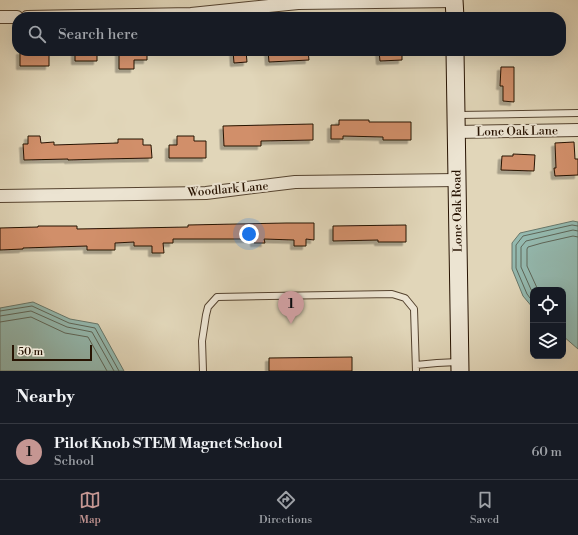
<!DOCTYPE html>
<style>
:root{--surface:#171b24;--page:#242831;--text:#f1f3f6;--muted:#9ea1a6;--line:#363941;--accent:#c59692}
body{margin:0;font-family:"Libre Bodoni",serif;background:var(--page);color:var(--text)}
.controls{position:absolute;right:12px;bottom:12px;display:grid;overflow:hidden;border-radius:8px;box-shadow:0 4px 16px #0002}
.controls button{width:36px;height:36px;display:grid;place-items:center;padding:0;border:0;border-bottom:1px solid var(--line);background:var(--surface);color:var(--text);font:20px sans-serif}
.scale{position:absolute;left:12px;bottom:10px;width:80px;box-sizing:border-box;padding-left:4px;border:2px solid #271302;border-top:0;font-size:11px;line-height:14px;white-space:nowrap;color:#271302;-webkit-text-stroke:3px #ece4d2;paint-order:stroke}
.you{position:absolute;left:249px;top:234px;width:14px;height:14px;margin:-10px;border:3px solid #fff;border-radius:50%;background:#1a73e8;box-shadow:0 0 0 6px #1a73e833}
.badge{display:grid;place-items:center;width:26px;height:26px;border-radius:50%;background:var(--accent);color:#111;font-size:13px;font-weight:700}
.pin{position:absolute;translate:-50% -33px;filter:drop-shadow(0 1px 2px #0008)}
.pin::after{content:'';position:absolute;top:21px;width:14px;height:12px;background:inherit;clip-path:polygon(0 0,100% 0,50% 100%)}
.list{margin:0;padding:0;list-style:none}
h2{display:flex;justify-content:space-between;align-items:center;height:52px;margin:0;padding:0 16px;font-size:17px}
h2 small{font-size:13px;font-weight:400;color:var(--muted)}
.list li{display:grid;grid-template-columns:26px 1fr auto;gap:12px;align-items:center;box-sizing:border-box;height:56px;padding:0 16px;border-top:1px solid var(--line)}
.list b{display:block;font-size:15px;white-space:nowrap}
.list p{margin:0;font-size:13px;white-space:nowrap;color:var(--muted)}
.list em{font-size:13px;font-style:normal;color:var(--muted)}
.icon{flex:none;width:22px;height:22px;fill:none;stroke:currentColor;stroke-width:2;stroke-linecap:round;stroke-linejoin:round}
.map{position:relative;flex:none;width:578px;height:371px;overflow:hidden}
.search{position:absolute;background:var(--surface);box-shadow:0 4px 16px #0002;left:12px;right:12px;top:12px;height:44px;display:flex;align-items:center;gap:10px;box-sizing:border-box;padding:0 14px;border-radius:16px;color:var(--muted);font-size:15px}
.sheet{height:108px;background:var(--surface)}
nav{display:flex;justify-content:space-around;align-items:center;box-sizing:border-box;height:56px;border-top:1px solid var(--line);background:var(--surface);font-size:11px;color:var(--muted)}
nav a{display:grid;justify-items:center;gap:2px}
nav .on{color:var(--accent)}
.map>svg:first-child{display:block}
.water{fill:#94b9af;stroke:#68776a}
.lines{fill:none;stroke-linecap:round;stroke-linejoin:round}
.shore{stroke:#5e6658;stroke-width:1}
.building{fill:#d18f6a;stroke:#271302;filter:url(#shadow)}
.lane-casing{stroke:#564430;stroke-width:8}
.street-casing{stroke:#564430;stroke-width:14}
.secondary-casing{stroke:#271302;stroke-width:19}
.lane{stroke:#ece4d2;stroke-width:6}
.street{stroke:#ece4d2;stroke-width:12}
.secondary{stroke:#ece4d2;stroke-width:17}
.labels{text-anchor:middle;stroke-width:4;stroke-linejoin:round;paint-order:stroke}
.street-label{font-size:12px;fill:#271302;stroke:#ece4d2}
</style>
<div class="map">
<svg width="578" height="371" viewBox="0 0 578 371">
<defs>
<filter id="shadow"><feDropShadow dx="-3.5" dy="3.5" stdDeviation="0" flood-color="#0004"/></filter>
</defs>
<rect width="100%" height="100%" fill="#e1d6b9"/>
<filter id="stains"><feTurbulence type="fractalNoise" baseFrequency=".005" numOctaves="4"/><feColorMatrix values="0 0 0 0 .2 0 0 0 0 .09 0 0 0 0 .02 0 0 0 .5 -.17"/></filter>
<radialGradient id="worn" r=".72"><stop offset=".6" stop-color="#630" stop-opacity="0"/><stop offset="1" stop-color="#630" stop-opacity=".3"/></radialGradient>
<!-- water -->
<path class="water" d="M 573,221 L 578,222 L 578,349 L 563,336 L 563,290 L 533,290 L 533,308 L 523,296 L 512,269 L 512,243 L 520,233 Z
M 33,302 L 70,319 L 98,324 L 124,371 L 0,371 L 0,308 Z"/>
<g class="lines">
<!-- shore -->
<path class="shore" d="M 538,290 L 527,266 L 527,249 L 528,247 L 542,243 L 573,236 L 578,237
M 533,294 L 521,267 L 521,247 L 526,241 L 573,230 L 578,231
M 533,302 L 527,294 L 516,268 L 516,245 L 523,236 L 572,225 L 578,226
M 0,311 L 32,306 L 69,323 L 95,328 L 119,371
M 0,316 L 31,311 L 67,327 L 92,332 L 114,371
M 0,322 L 31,317 L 65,333 L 88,337 L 107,371"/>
</g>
<!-- building -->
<path class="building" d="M 20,51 L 49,51 L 49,66 L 20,66 Z
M 75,51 L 97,51 L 97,61 L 75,61 Z
M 119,51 L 147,51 L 147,60 L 134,60 L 134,69 L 119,69 Z
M 233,51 L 246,51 L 247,62 L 234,63 Z
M 268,51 L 308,51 L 309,60 L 269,62 Z
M 379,51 L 402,51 L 402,60 L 380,61 Z
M 501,67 L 514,67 L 514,102 L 503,101 L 503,86 L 500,86 Z
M 339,120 L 369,120 L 369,122 L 411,122 L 411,140 L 383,140 L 383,137 L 343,136 L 343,139 L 331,139 L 331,125 L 339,125 Z
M 313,124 L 313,140 L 261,141 L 261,146 L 224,146 L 223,126 Z
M 28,136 L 40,136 L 41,143 L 54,142 L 54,145 L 118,143 L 118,139 L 143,139 L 143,145 L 151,145 L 152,158 L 102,159 L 68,160 L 68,159 L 24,160 L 23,144 L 28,144 Z
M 177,136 L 194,136 L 194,141 L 206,141 L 206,158 L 169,158 L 169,145 L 177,145 Z
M 574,142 L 575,159 L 578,159 L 578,175 L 555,176 L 554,168 L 556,168 L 555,143 Z
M 513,154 L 535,155 L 534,171 L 501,170 L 502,156 L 513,156 Z
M 286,223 L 314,223 L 314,240 L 306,239 L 306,246 L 294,246 L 294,240 L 264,239 L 265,243 L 254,243 L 254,239 L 173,239 L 173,243 L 163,243 L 164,253 L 152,253 L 152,246 L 134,246 L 134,242 L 115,243 L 115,250 L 87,250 L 87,246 L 23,248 L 23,249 L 0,250 L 0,228 L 38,227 L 38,226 L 77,226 L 77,229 L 134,228 L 188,227 L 188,225 Z
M 406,225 L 406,242 L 378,242 L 378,240 L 333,241 L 333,226 Z
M 352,357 L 352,371 L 269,371 L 269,358 Z"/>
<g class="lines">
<defs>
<path id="lane" d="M 458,115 L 578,113
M 416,365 L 437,363 L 458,362
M 203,371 L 202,341 L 206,315 L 208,307 L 217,297 L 392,294 L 405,298 L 414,309 L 416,371"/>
<path id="street" d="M 0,17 L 17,17
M 27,17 L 191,14 L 298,3 L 454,1
M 456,132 L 578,130
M 0,196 L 206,193 L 295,182 L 457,180"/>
<path id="secondary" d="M 454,0 L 455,17
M 455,51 L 460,371"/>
</defs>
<!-- lane casing -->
<use href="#lane" class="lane-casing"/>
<!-- street casing -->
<use href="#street" class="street-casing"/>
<!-- secondary casing -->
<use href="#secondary" class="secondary-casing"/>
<!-- lane -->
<use href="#lane" class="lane"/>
<!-- street -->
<use href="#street" class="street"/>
<!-- secondary -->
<use href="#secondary" class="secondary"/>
</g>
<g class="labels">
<!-- street labels -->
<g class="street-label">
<text transform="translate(517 131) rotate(-1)" y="4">Lone Oak Lane</text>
<text transform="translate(228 189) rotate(-5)" y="4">Woodlark Lane</text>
<text transform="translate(457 211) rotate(-91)" y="4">Lone Oak Road</text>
</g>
</g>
<rect width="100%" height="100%" filter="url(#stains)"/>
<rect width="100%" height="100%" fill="url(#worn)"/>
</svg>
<div class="controls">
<button><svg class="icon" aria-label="locate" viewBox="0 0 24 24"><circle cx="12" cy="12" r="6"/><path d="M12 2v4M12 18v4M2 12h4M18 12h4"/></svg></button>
<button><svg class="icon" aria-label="layers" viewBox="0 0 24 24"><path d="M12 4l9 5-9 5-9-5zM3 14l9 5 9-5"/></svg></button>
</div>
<div class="scale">50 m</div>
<div class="you"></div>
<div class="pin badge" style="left:291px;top:324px">1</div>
<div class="search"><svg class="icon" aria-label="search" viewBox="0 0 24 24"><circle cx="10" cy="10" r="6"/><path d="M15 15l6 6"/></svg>Search here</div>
</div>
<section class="sheet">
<h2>Nearby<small></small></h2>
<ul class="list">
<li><span class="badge">1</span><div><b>Pilot Knob STEM Magnet School</b><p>School</p></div><em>60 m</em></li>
</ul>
</section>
<nav>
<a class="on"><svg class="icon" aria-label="map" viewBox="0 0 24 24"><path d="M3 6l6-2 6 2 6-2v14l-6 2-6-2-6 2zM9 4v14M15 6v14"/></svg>Map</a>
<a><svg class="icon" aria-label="directions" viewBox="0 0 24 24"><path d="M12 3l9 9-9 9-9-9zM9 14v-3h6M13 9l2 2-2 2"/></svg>Directions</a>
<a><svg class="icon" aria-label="saved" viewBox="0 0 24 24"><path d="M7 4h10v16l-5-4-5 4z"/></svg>Saved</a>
</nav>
